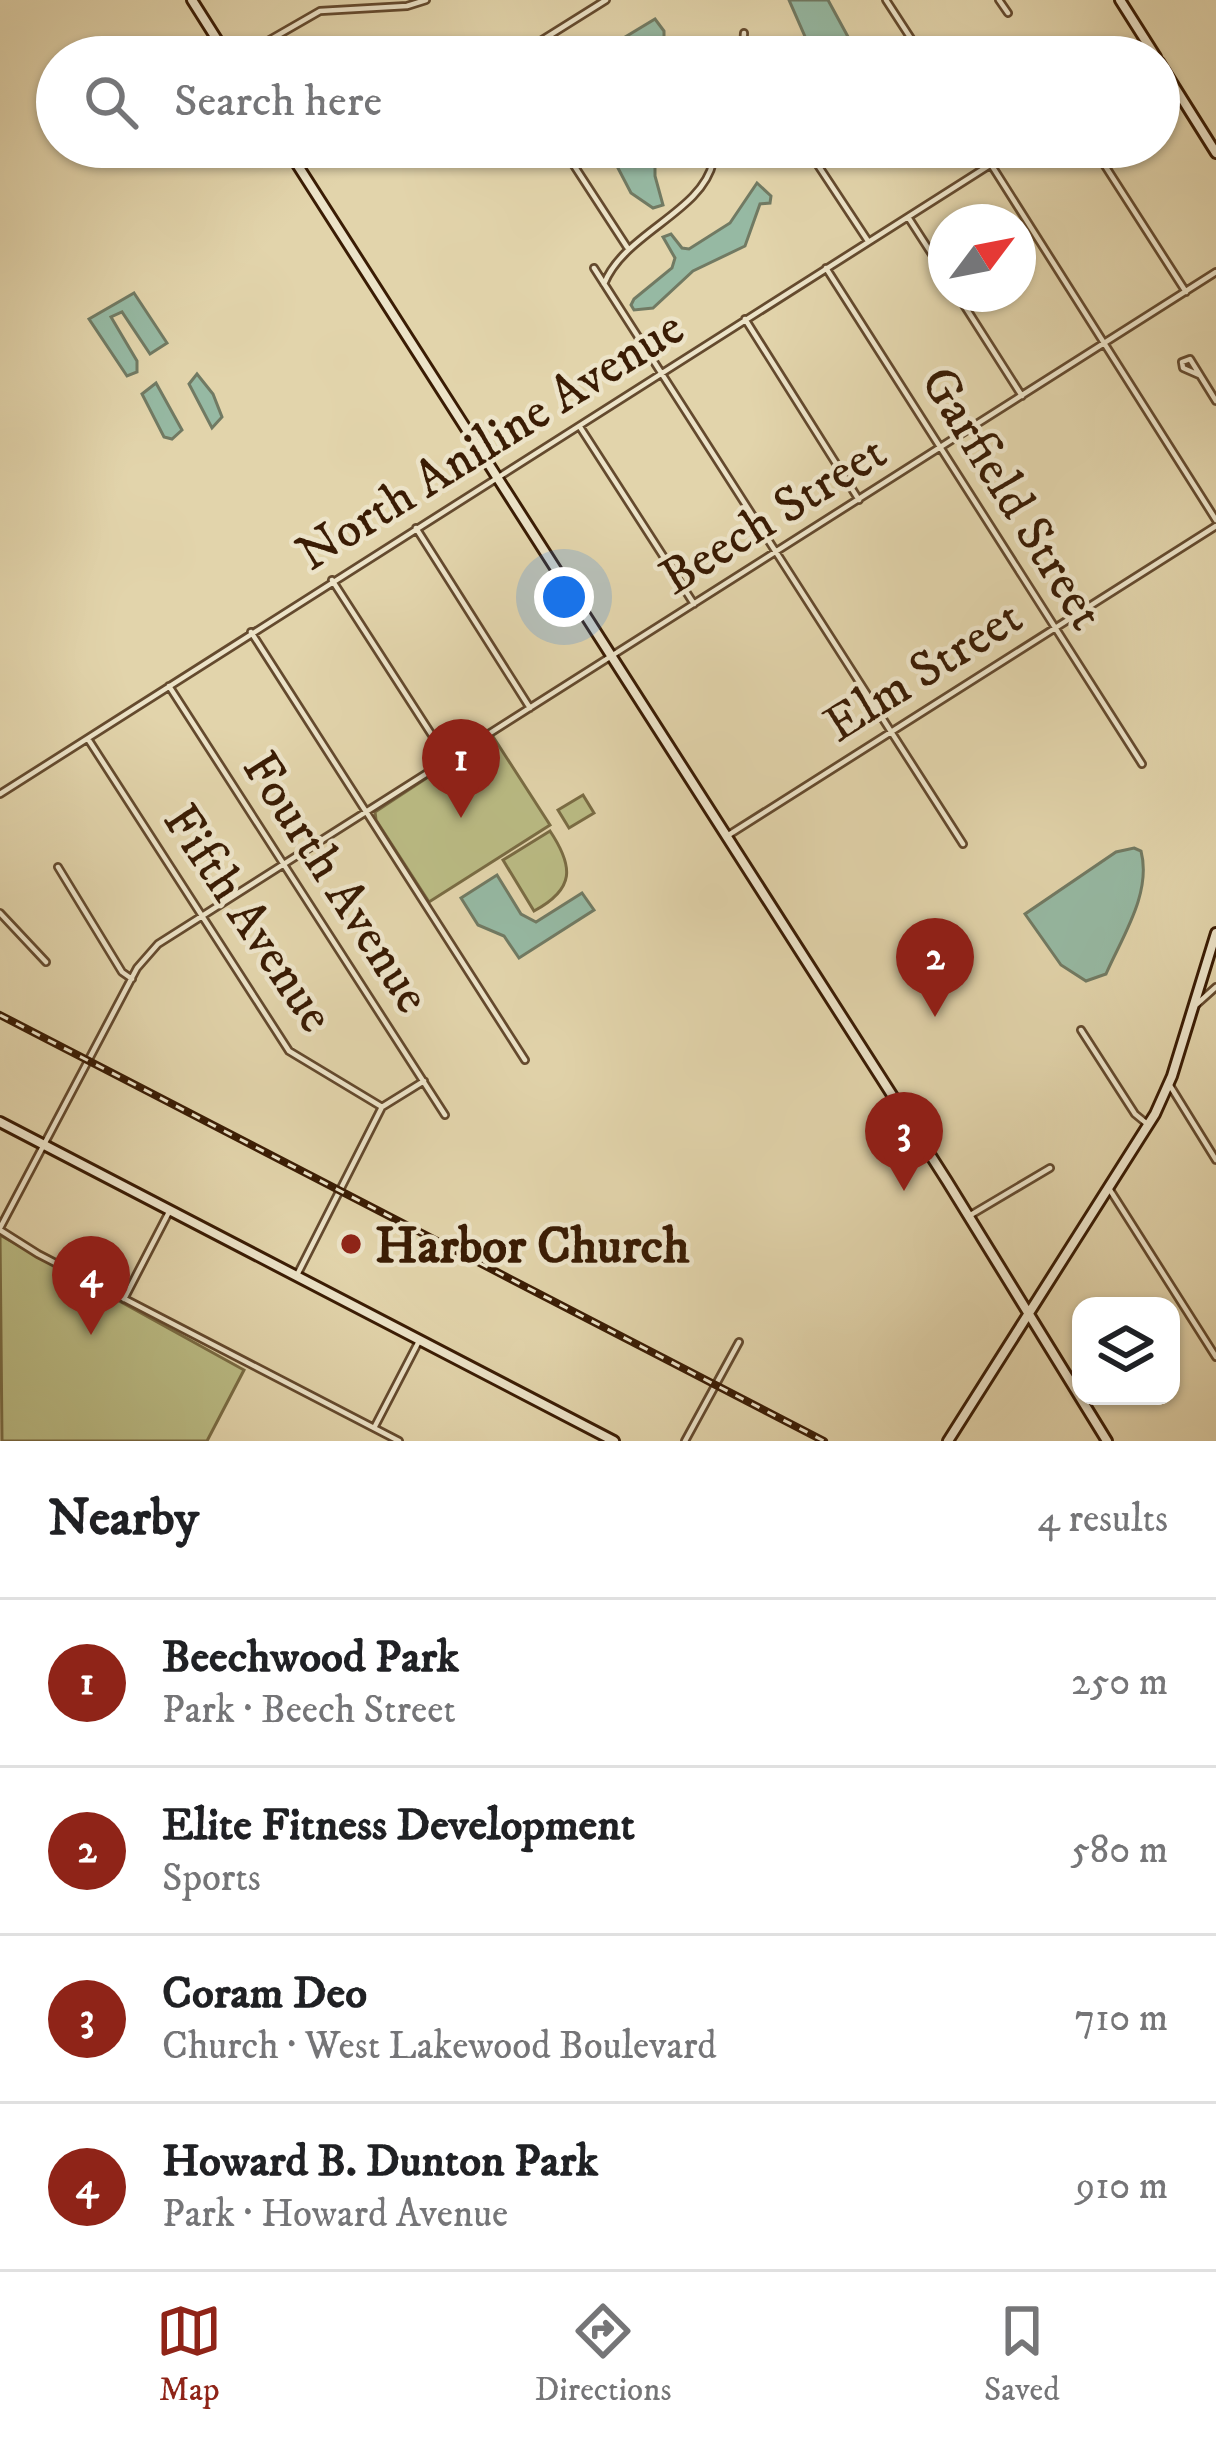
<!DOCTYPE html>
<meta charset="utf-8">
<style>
:root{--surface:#fff;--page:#f2f2f2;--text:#202124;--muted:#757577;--line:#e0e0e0;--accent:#8f2418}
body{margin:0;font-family:"IM FELL DW Pica",serif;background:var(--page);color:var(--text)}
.controls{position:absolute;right:36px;bottom:36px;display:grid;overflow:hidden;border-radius:24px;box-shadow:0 3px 9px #0004}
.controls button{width:108px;height:108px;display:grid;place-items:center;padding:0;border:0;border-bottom:3px solid var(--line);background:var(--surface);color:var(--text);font:60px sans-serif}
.compass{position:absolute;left:928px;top:204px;width:108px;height:108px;border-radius:50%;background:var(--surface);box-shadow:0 3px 9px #0004;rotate:58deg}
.you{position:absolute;left:564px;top:597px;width:42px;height:42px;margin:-30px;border:9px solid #fff;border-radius:50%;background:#1a73e8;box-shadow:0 0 0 18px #1a73e833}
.badge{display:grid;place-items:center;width:78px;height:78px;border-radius:50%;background:var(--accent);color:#fff;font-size:39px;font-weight:700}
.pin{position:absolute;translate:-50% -99px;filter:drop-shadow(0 3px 6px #0008)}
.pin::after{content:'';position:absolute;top:63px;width:42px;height:36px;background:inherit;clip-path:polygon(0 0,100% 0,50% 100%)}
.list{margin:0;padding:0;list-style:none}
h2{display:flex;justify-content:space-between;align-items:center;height:156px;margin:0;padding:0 48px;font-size:51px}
h2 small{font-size:39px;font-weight:400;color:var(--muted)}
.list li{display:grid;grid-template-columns:78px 1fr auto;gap:36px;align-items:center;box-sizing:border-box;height:168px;padding:0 48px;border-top:3px solid var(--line)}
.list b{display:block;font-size:45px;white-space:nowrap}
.list p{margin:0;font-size:39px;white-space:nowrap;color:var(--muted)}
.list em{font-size:39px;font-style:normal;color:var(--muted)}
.icon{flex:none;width:66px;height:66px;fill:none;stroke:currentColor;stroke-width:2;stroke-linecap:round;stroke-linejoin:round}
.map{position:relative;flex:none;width:1216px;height:1441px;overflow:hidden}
.search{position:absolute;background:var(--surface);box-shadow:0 3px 9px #0004;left:36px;right:36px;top:36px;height:132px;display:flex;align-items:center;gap:30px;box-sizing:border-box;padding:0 42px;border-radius:66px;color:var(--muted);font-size:45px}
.sheet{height:828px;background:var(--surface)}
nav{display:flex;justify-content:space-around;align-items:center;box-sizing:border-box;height:168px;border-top:3px solid var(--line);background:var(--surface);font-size:33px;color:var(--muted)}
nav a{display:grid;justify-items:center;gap:6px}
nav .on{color:var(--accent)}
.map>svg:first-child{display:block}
.green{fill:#babb84;stroke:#7a6c44;stroke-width:3}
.water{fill:#96b9a3;stroke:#717a63;stroke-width:3}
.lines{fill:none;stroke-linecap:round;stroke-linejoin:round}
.street-casing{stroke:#644a2e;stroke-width:10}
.secondary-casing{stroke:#3a1c04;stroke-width:14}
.street{stroke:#ece3c8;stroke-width:4.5}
.secondary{stroke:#ece3c8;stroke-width:8}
.rail-casing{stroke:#3a1c04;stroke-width:8}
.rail{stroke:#ece3c8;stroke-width:3;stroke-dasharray:9;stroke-linecap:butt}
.poi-dot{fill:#8f2418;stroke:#ece3c8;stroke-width:4.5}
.labels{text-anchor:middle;stroke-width:9;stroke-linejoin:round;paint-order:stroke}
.street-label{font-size:51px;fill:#3a1c04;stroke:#ece3c8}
.poi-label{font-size:51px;font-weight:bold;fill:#3a1c04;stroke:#ece3c8;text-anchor:start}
</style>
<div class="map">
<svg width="1216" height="1441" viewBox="0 0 1216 1441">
<rect width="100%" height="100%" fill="#e2d4ab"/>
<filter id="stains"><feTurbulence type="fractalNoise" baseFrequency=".00167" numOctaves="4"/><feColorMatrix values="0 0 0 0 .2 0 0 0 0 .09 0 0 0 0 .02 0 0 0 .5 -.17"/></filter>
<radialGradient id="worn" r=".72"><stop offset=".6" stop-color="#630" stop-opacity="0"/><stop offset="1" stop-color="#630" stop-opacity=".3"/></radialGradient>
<!-- green -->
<path class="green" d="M 492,735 L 550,825 L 429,902 L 376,820 L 375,812 Z
M 583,795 L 594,813 L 569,828 L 558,810 Z
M 550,831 C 574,867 575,889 534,911 L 503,860 Z
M 0,1235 L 244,1370 L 207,1441 L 2,1441 Z"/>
<!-- water -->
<path class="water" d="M 789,0 L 828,0 L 859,57 L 814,57 Z
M 655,19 L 664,31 L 664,38 L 638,57 L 592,57 Z
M 607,147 L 647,147 L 655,157 L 655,176 L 663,205 L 653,208 L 631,193 Z
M 757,183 L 771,196 L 770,203 L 760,204 L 745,246 L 693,271 L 653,308 L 634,310 L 631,305 L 634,299 L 672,268 L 675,258 L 663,237 L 671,234 L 682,248 L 689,249 L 730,223 Z
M 134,293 L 167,343 L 150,354 L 122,312 L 111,317 L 137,361 L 137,372 L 127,376 L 89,319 Z
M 197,374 L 213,394 L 222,417 L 212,428 L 189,384 Z
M 156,383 L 182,430 L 172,439 L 164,437 L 142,394 Z
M 1134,848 L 1141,851 C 1152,893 1122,937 1106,974 L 1086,981 L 1061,965 L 1025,914 L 1116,852 Z
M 497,875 L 521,914 L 536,922 L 582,893 L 594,910 L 519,958 L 504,936 L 478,925 L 461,898 Z"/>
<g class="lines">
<defs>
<path id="street" d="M 886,0 L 923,57
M 999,0 L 1008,13
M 744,33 L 743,49 L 748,57
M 255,46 L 265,57
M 240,57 L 320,11 L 407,6 L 426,0
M 515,57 L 606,0
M 562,147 L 627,247
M 806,147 L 868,241
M 980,147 L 1216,520
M 1093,147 L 1186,292
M 908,217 L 946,276
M 594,268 L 963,844
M 826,268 L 1142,764
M 604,284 C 624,233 702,212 713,162 L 703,147
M 957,294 L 1022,396
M 745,319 L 859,500
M 1199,375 L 1183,368 L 1182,362 L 1190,359 L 1216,401
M 580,427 L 694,604
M 416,528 L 530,708
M 332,580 L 448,760
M 251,632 L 525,1060
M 169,686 L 445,1115
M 88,739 L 289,1051 L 382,1107
M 0,794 L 1018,147
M 727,836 L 1216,526
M 58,867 L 122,972 L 132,979
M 0,913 L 46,962
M 1197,1004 L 1216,987
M 1081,1030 L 1135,1114 L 1146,1123
M 1169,1084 L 1216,1160
M 1110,1190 L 1216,1357
M 969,1216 L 1050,1168
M 0,1228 L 137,968 L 158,944 L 1216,272
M 0,1230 L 38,1254 L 399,1441
M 296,1277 L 382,1107 L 424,1081
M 124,1299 L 169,1212
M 374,1428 L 418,1343
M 685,1441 L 739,1342"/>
<path id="secondary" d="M 192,0 L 228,57
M 1120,0 L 1156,57
M 1159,62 L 1216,153
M 286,147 L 947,1181 L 1107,1441
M 0,1122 L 614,1441
M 948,1441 L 1155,1114 L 1172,1076 L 1216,933"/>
</defs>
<!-- street casing -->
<use href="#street" class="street-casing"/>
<!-- secondary casing -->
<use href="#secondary" class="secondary-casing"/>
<!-- street -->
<use href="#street" class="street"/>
<!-- secondary -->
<use href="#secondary" class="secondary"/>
<defs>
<path id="rail" d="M 0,1015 L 824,1441"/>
</defs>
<!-- rail casing -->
<use href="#rail" class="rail-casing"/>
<!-- rail -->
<use href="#rail" class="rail"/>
</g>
<!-- markers -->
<circle class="poi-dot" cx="351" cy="1244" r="12"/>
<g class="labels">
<!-- street labels -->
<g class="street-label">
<text transform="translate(489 439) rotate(-32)" y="18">North Aniline Avenue</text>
<text transform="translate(1014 497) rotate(58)" y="18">Garfield Street</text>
<text transform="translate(772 513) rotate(-32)" y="18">Beech Street</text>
<text transform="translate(922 669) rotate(-32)" y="18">Elm Street</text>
<text transform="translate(338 881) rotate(57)" y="18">Fourth Avenue</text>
<text transform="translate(250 917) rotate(56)" y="18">Fifth Avenue</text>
</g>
<!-- poi labels -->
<g class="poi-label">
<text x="375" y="1262">Harbor Church</text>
</g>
</g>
<rect width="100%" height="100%" filter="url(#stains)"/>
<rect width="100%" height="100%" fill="url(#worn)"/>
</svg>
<div class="controls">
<button><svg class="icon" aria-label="layers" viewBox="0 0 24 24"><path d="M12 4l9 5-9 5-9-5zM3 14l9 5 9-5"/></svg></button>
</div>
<svg class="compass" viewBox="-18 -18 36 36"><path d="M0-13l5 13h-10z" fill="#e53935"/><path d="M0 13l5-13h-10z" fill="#757577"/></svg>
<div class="you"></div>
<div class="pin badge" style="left:461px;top:818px">1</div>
<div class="pin badge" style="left:935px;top:1017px">2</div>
<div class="pin badge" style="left:904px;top:1191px">3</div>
<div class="pin badge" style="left:91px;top:1335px">4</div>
<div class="search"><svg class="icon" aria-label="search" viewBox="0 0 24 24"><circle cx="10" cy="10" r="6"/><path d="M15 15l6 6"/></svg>Search here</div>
</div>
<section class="sheet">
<h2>Nearby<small>4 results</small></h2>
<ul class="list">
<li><span class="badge">1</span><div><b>Beechwood Park</b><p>Park · Beech Street</p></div><em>250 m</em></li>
<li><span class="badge">2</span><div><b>Elite Fitness Development</b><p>Sports</p></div><em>580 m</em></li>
<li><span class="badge">3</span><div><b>Coram Deo</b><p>Church · West Lakewood Boulevard</p></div><em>710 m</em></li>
<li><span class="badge">4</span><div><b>Howard B. Dunton Park</b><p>Park · Howard Avenue</p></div><em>910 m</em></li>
</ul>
</section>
<nav>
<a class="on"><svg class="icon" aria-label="map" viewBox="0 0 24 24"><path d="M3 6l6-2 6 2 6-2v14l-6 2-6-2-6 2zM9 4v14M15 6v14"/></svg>Map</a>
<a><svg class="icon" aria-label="directions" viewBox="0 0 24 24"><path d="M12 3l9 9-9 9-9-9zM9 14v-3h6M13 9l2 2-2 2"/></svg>Directions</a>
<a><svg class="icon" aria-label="saved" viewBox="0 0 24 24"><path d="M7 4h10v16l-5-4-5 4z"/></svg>Saved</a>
</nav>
